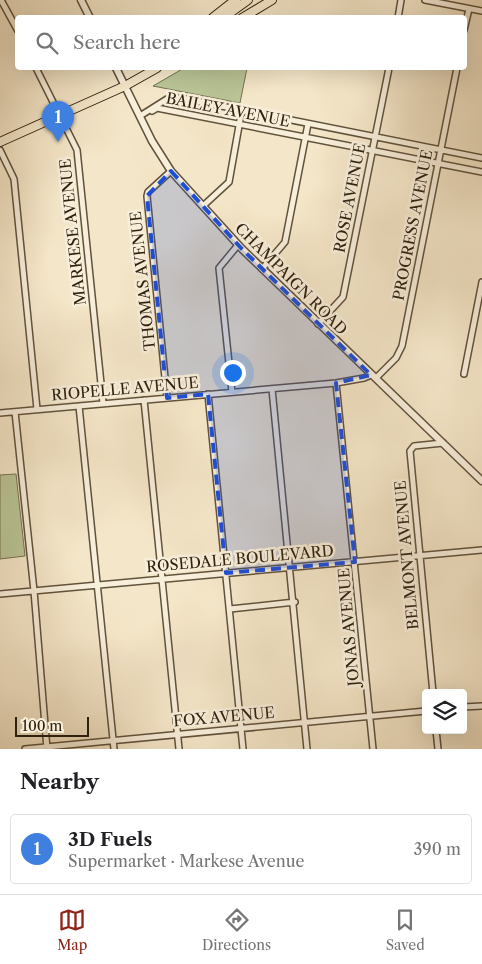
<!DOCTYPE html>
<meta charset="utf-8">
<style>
:root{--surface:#fff;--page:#f2f2f2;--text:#202124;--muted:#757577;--line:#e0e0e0;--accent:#8f2418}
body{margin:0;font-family:"Libre Caslon Text",serif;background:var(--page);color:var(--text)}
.controls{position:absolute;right:15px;bottom:15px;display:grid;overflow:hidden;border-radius:5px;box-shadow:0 5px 20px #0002}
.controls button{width:45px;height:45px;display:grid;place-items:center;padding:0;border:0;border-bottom:1px solid var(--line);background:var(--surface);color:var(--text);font:25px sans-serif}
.scale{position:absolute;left:15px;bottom:12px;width:74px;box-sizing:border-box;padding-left:5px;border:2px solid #30210e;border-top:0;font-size:14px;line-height:18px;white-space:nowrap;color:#30210e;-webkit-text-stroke:4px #f8efdb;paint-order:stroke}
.you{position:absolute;left:232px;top:372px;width:18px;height:18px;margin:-12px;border:4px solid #fff;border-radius:50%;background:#1a73e8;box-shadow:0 0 0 8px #1a73e833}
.badge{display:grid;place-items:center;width:32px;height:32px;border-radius:50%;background:var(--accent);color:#fff;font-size:16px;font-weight:700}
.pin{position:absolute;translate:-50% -41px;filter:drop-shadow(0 1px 2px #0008)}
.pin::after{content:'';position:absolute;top:26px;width:18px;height:15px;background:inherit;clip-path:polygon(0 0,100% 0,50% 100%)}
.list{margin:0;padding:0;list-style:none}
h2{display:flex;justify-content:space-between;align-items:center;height:65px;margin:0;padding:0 20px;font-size:21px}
h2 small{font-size:16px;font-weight:400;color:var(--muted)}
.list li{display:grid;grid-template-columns:32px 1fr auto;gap:15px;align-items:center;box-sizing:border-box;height:70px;margin:0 10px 10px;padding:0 10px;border:1px solid var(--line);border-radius:5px}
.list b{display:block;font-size:19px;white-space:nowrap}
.list p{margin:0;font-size:16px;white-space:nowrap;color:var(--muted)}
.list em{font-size:16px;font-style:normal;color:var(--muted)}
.icon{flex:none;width:28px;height:28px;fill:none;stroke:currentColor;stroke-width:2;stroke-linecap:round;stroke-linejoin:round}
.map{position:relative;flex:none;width:482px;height:749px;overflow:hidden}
.search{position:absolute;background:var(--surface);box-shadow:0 5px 20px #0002;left:15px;right:15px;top:15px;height:55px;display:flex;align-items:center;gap:12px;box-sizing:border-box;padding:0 18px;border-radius:5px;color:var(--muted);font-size:19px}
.sheet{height:145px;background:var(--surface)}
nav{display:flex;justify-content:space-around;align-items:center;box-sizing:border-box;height:70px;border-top:1px solid var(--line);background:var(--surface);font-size:14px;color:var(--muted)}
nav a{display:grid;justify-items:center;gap:2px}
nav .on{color:var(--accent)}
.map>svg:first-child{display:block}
.green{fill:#bac597;stroke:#757352}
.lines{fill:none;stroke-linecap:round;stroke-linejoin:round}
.minor-casing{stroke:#61523c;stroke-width:8}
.tertiary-casing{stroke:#61523c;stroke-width:9}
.primary-casing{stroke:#30210e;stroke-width:10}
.motorway-casing{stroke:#30210e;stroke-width:11}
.minor{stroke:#f8efdb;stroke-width:5}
.tertiary{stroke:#f8efdb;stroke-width:6}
.primary{stroke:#f4e6c8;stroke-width:8}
.motorway{stroke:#f4e6c8;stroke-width:9}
.marked{fill:#1d4ed8;fill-opacity:0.2;stroke:#1d4ed8;stroke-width:4;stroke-dasharray:10 6;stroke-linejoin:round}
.labels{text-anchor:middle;stroke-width:5;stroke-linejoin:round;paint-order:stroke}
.street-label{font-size:15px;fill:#30210e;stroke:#f8efdb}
</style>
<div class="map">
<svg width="482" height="749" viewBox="0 0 482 749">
<rect width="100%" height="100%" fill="#f4e6c8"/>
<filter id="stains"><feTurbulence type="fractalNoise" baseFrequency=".004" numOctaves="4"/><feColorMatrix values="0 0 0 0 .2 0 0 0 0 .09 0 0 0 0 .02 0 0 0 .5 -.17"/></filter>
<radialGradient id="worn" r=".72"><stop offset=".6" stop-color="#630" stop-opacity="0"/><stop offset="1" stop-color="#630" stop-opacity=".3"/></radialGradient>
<!-- green -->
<path class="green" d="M 184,68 L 247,68 L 240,103 L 153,86 Z
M 16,474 L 25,556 L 0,559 L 0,475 Z"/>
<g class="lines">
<defs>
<path id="minor" d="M 1,0 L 18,31
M 425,0 L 482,11
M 398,18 L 401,0
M 464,30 L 469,9
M 36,68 L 77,150 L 103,403
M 152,111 L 157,108 L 482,172
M 140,116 L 167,99 L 181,98 L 482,158
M 0,150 L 14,179 L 37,409
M 203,206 L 229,182 L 242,109
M 262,269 L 285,242 L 308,124
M 318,324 L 343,297 L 389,68
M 464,374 L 482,282
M 376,378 L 396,358 L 402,346 L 457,68
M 336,383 L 373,749
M 272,389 L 307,749
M 232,392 L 219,268 L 238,245
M 208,394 L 243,749
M 167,398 L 147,196 L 148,192 L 171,171
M 144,400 L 179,749
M 79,406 L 114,749
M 15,412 L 34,591 L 47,749
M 0,413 L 336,383 L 364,378 L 371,375
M 0,594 L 482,550
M 230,609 L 295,602
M 433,693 L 410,451 L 414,446 L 443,443
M 463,707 L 482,706
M 436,730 L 438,749
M 25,749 L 426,711"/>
<path id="tertiary" d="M 81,0 L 90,18
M 116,68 L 152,141 L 171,171 L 242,249 L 482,481"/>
<path id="primary" d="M 223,18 L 248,0
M 242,18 L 272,0
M 0,142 L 125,86 L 157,68"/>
<path id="motorway" d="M 213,18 L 236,0"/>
</defs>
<!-- minor casing -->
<use href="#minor" class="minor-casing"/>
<!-- tertiary casing -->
<use href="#tertiary" class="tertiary-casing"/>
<!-- primary casing -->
<use href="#primary" class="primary-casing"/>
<!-- motorway casing -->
<use href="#motorway" class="motorway-casing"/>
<!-- minor -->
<use href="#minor" class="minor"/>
<!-- tertiary -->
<use href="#tertiary" class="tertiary"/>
<!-- primary -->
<use href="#primary" class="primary"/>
<!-- motorway -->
<use href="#motorway" class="motorway"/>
</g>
<!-- marked area -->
<path class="marked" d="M 171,171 L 242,249 L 371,375 L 336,383 L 355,562 L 226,573 L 208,394 L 167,398 L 147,196 Z"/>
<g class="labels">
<!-- street labels -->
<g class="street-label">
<text transform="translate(228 110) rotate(11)" y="5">BAILEY AVENUE</text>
<text transform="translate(350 198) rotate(-79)" y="5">ROSE AVENUE</text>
<text transform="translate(413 225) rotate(-79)" y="5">PROGRESS AVENUE</text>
<text transform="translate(73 232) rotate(-96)" y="5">MARKESE AVENUE</text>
<text transform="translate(291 279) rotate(45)" y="5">CHAMPAIGN ROAD</text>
<text transform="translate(143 281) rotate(-96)" y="5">THOMAS AVENUE</text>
<text transform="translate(125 389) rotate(-5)" y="5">RIOPELLE AVENUE</text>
<text transform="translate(407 555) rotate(-95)" y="5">BELMONT AVENUE</text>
<text transform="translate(240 559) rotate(-5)" y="5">ROSEDALE BOULEVARD</text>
<text transform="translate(349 627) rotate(-95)" y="5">JONAS AVENUE</text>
<text transform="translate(224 717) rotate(-5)" y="5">FOX AVENUE</text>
</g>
</g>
<rect width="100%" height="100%" filter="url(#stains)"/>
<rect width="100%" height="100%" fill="url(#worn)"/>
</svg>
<div class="controls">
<button><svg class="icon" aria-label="layers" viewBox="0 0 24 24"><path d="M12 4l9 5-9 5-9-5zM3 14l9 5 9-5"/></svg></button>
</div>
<div class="scale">100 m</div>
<div class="you"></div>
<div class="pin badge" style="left:58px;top:142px;background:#3f7fe0">1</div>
<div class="search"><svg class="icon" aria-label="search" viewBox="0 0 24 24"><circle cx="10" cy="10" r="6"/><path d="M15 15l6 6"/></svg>Search here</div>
</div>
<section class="sheet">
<h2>Nearby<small></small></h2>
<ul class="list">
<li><span class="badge" style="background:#3f7fe0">1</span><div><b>3D Fuels</b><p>Supermarket · Markese Avenue</p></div><em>390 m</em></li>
</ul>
</section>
<nav>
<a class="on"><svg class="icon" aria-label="map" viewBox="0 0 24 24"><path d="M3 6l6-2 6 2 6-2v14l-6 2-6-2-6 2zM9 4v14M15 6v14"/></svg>Map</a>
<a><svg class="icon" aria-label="directions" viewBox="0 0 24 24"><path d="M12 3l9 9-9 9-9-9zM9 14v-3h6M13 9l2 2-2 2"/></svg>Directions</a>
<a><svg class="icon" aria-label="saved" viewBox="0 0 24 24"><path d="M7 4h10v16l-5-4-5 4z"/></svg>Saved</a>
</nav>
